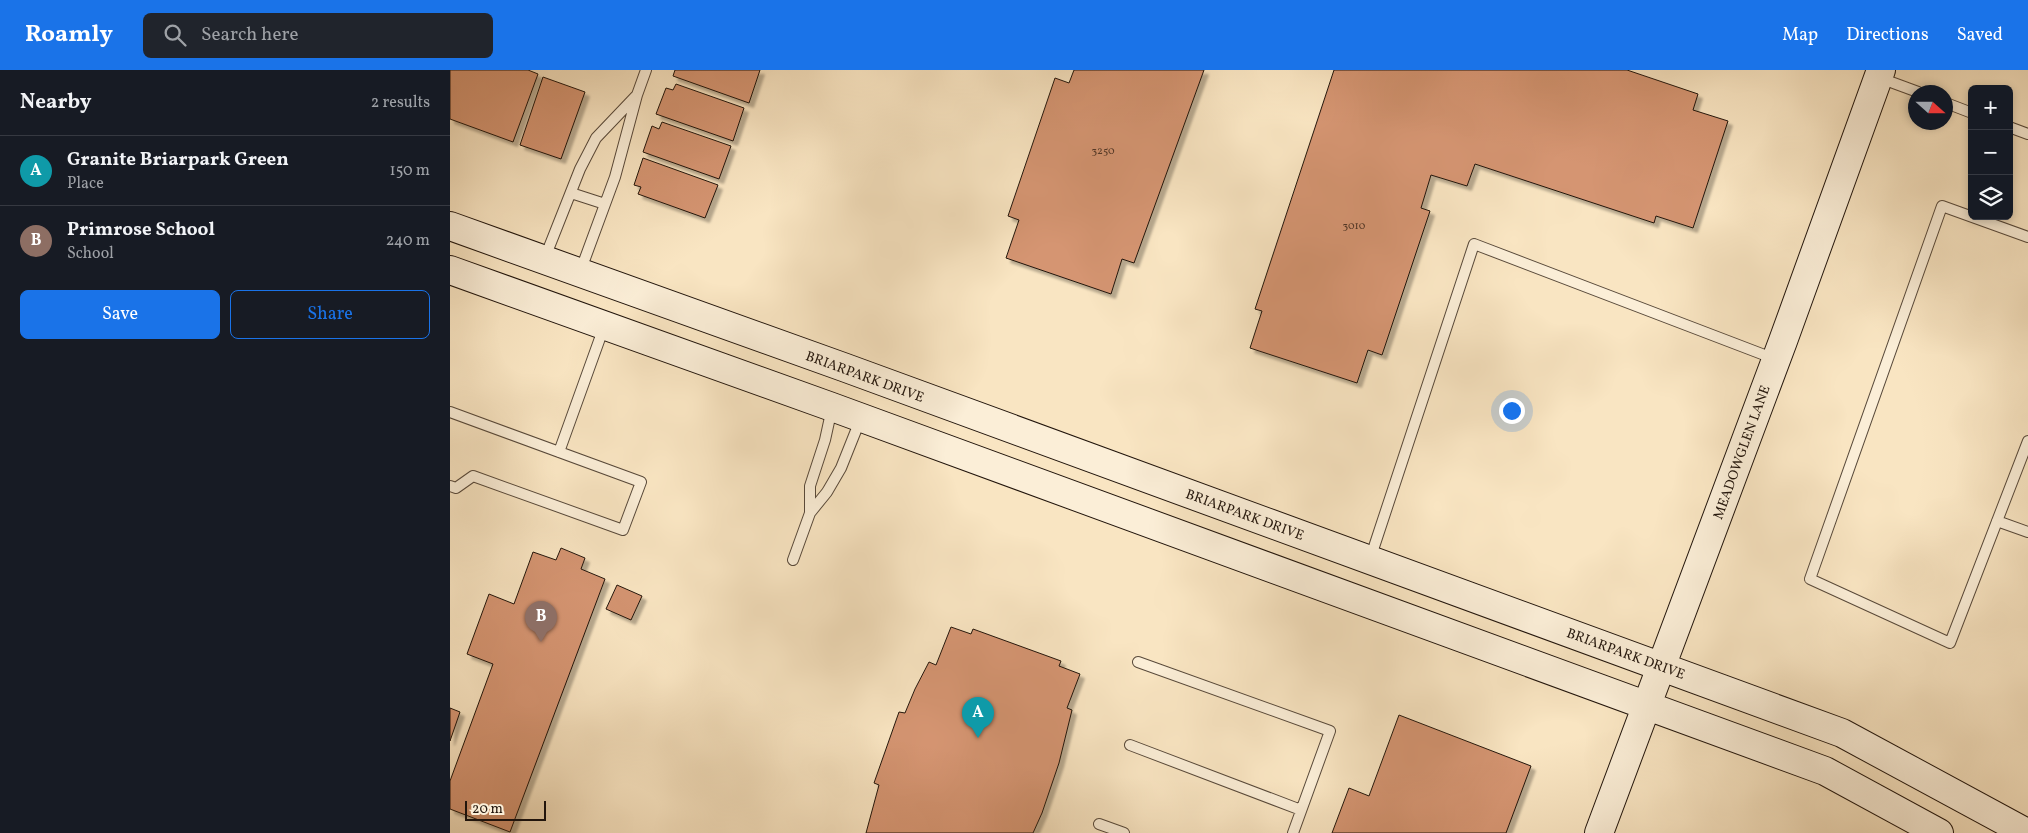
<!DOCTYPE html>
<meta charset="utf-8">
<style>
:root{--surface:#171b24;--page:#20242c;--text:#f1f3f6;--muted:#9ea1a6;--line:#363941;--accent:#1a73e8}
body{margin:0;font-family:Vollkorn,serif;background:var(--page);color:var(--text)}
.controls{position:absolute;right:15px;top:15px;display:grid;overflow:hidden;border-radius:8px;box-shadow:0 2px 8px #0003}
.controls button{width:45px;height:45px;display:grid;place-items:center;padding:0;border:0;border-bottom:1px solid var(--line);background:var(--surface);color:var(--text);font:25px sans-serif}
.compass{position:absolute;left:1458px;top:15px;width:45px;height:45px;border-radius:50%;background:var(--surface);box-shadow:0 2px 8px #0003;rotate:111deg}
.scale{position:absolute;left:15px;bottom:12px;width:81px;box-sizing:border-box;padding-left:5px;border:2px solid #22150c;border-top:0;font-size:14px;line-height:18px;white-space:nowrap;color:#22150c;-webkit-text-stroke:4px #fbeed7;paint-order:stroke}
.you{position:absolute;left:1061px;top:340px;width:18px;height:18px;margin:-12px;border:4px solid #fff;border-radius:50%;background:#1a73e8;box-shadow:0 0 0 8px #1a73e833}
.badge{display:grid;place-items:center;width:32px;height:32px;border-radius:50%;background:var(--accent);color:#fff;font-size:16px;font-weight:700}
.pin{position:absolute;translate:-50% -41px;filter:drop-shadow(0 1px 2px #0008)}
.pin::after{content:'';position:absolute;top:26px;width:18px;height:15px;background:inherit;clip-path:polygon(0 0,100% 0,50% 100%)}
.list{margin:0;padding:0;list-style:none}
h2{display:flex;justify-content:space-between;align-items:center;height:65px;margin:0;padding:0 20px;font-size:21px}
h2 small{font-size:16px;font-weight:400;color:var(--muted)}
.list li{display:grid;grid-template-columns:32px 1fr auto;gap:15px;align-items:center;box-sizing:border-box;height:70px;padding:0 20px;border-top:1px solid var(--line)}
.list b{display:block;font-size:19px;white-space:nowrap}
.list p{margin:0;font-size:16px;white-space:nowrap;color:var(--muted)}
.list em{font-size:16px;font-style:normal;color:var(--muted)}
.actions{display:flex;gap:10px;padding:15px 20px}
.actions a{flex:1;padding:11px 0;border:1px solid var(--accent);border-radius:8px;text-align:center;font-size:18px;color:var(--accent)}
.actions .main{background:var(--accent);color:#fff}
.icon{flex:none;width:28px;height:28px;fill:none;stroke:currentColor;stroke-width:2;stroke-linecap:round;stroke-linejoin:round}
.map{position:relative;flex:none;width:1578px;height:763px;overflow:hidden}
header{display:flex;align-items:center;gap:30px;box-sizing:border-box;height:70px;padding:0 25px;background:var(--accent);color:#fff}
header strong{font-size:24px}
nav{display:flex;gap:28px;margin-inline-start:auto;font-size:18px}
.search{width:350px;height:45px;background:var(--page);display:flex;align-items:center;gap:12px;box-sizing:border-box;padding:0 18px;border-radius:8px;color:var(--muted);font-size:19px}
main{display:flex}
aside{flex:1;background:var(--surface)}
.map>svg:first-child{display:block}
.building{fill:#d59572;stroke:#22150c;filter:url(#shadow)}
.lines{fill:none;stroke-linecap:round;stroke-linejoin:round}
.lane-casing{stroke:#58493a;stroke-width:12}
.secondary-casing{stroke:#22150c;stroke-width:30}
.lane{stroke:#fbeed7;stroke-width:10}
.secondary{stroke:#fbeed7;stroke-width:28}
.labels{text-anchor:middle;stroke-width:4;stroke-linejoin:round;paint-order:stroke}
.number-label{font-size:11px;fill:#4f3526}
.street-label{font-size:14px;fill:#22150c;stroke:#fbeed7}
</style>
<header>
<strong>Roamly</strong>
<div class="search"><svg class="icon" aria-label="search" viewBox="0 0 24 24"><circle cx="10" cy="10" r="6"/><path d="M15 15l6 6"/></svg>Search here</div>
<nav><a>Map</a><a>Directions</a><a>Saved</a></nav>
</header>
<main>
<aside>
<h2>Nearby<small>2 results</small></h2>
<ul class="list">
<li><span class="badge" style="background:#0f9aa8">A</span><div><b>Granite Briarpark Green</b><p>Place</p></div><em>150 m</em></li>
<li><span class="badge" style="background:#8d6e63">B</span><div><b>Primrose School</b><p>School</p></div><em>240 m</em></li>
</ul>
<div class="actions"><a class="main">Save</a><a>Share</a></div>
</aside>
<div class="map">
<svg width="1578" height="763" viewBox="0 0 1578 763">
<defs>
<filter id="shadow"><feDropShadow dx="4.5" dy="4.5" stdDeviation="1" flood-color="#0004"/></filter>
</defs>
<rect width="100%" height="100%" fill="#f9e5c2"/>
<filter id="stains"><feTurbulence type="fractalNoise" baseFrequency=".004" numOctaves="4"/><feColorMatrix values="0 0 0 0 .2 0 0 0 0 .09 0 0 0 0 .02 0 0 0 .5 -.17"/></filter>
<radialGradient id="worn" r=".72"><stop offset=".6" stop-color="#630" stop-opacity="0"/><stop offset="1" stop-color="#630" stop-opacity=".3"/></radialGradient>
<!-- building -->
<path class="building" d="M 0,0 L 78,0 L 88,4 L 63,72 L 0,49 Z
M 225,0 L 310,0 L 299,33 L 223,6 Z
M 624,0 L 754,0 L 684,193 L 672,189 L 661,224 L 556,188 L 569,150 L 558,146 L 605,8 L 619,13 Z
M 884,0 L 1177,0 L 1248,24 L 1243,40 L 1278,51 L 1243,158 L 1206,146 L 1204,153 L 1025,94 L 1017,116 L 981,105 L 971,138 L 980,141 L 932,285 L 918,280 L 907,313 L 800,278 L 812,241 L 805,239 Z
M 93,7 L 135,22 L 111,89 L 70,75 Z
M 226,14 L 294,38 L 283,71 L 206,44 L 216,18 L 223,20 Z
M 212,52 L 281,76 L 269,109 L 193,82 L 202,56 L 209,59 Z
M 193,88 L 268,115 L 255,148 L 188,124 L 191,117 L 184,115 Z
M 111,478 L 135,488 L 131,499 L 155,509 L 60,762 L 0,739 L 0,711 L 43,594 L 17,584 L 39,524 L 64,534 L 83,482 L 106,490 Z
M 167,515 L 192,526 L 181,550 L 156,539 Z
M 501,557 L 521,564 L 523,559 L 611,591 L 609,596 L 630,604 L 617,638 L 622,640 L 609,693 L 592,743 L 583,763 L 416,763 L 429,715 L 424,713 L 449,642 L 455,643 L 465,619 L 479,592 L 486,595 Z
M 0,638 L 10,642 L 0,671 Z
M 949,645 L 1081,696 L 1056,763 L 882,763 L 899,718 L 919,726 Z"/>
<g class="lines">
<defs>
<path id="lane" d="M 1430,8 L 1468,22
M 1496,33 L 1522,43
M 1559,57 L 1578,64
M 121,123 L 155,134
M 1578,167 L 1492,136 L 1360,509 L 1500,573 L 1578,371
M 94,190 L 130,99 L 146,68 L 186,26
M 130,202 L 165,107 L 187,25 L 196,0
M 0,342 L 191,412 L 173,460 L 23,406 L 6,418 L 0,416
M 109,382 L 154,257
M 360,443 L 377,422 L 391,398 L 411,348
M 1547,451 L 1578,462
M 920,489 L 1024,174 L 1325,289
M 343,490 L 360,443 L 360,416 L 375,370 L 382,338
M 688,592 L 880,661 L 843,763
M 680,675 L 851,740
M 649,754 L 674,763"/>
<path id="secondary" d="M 0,156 L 396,298 L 1392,663 L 1577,763
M 0,200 L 382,337 L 1375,701 L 1489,763
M 1149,763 L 1333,271 L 1431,0"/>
</defs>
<!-- lane casing -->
<use href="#lane" class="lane-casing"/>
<!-- secondary casing -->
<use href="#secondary" class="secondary-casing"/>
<!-- lane -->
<use href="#lane" class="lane"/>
<!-- secondary -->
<use href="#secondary" class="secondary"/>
</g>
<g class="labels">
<!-- number labels -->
<g class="number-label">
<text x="653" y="84">3250</text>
<text x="904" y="159">3010</text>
</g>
<!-- street labels -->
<g class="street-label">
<text transform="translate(415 306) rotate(20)" y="5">BRIARPARK DRIVE</text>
<text transform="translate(1291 382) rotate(-70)" y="5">MEADOWGLEN LANE</text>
<text transform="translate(795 444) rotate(20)" y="5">BRIARPARK DRIVE</text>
<text transform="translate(1176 583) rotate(20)" y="5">BRIARPARK DRIVE</text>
</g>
</g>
<rect width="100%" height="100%" filter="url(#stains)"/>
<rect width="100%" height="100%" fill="url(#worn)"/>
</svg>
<div class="controls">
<button>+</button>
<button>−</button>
<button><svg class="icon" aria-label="layers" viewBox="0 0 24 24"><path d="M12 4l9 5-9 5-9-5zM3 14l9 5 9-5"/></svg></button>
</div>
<svg class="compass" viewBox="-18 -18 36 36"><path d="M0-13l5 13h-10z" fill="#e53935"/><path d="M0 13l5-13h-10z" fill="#9ea1a6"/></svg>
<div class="scale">20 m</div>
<div class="you"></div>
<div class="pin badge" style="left:528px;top:668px;background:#0f9aa8">A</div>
<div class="pin badge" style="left:91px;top:572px;background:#8d6e63">B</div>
</div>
</main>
